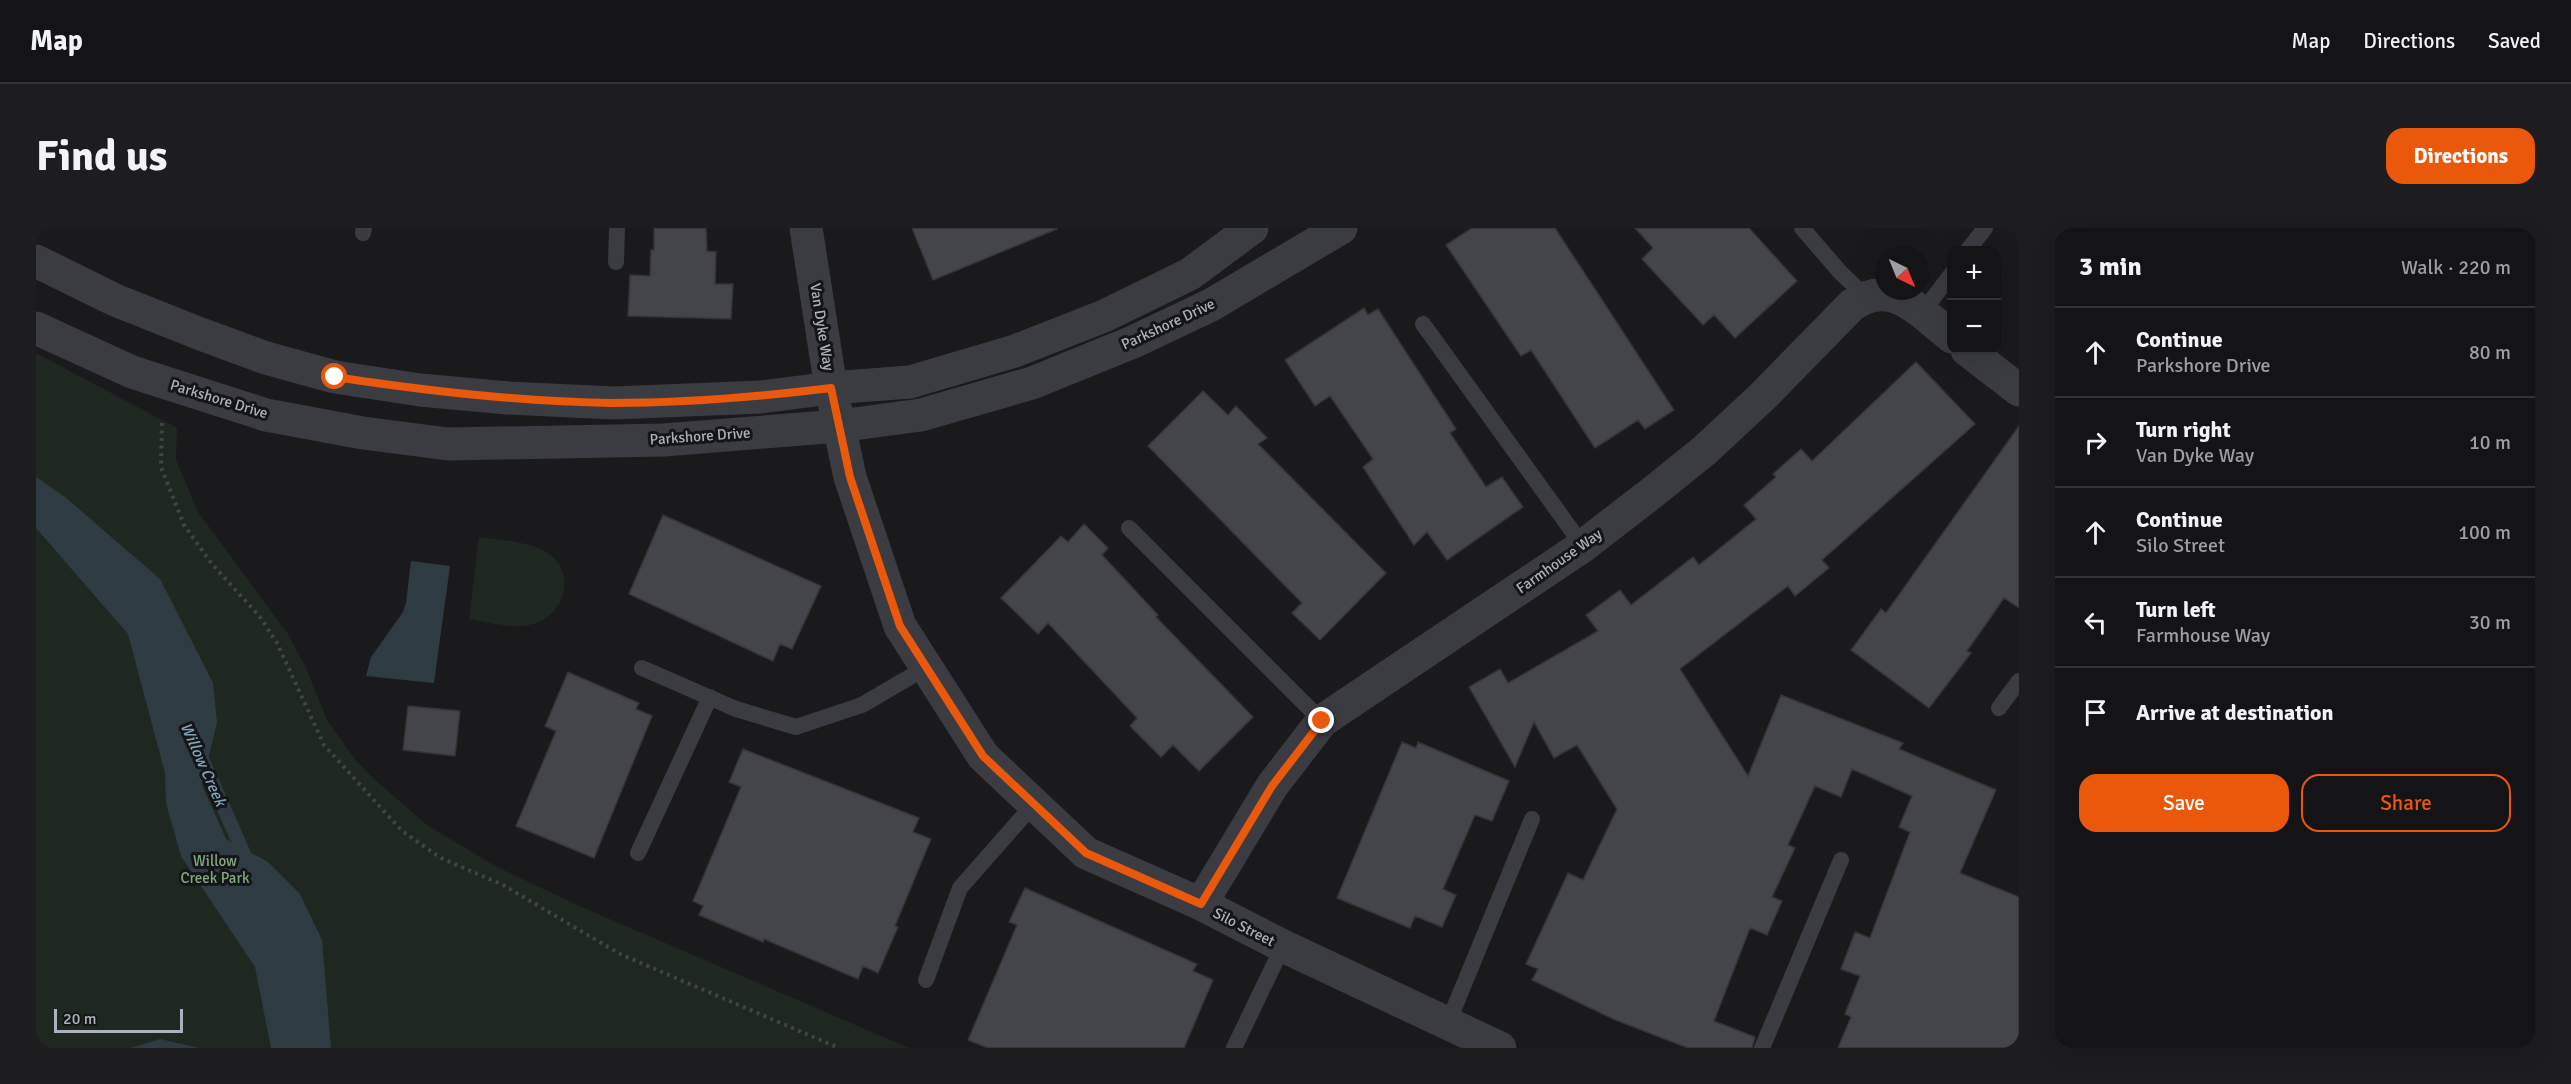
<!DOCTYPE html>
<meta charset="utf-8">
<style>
:root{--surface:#141416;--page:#1d1d1f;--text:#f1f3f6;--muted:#9d9ea1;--line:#333335;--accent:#ea580c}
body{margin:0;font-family:Signika,sans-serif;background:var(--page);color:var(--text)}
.controls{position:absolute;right:18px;top:18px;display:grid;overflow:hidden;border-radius:12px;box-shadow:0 6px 24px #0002}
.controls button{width:54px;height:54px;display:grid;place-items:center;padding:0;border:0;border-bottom:2px solid var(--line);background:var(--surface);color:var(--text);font:30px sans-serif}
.compass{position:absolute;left:1839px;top:18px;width:54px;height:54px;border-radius:50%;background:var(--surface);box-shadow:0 6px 24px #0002;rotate:137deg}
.scale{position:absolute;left:18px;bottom:15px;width:129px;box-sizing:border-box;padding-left:6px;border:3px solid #acb2bd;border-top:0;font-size:16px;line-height:21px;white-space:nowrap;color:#acb2bd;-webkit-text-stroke:4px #151518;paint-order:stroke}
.stop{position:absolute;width:18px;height:18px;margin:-14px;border:4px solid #ea580c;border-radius:50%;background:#fff}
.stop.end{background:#ea580c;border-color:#fff;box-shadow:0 2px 6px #0008}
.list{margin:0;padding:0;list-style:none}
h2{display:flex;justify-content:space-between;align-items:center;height:78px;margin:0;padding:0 24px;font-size:26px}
h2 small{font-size:20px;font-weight:400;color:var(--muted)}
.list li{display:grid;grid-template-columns:39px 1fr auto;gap:18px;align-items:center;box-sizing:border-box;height:90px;padding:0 24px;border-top:2px solid var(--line)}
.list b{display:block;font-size:22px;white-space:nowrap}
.list p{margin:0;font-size:20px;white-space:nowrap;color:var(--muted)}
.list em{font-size:20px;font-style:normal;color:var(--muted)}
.actions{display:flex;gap:12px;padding:18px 24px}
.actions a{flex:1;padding:14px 0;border:2px solid var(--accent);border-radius:18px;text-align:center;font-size:21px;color:var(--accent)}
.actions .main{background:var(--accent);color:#fff}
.icon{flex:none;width:33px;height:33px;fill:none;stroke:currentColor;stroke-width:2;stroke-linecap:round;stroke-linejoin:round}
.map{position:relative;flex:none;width:1983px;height:820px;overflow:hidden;border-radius:18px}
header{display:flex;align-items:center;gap:36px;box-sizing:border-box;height:84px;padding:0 30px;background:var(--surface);border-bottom:2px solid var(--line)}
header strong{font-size:28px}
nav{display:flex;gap:33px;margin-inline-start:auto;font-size:21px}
.intro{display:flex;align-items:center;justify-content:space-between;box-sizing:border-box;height:144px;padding:0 36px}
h1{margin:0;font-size:42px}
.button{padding:15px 27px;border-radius:18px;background:var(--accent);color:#fff;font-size:21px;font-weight:700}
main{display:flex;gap:36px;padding:0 36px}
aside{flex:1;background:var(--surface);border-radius:18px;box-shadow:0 6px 24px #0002}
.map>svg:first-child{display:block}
.green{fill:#1f2820}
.water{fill:#2f3b42}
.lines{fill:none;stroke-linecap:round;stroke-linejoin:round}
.stream{stroke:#2f3b42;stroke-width:14}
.building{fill:#44454a;stroke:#343439;stroke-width:1.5}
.path{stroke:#414449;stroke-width:4;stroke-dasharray:3 4.5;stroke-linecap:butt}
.service{stroke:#3b3c42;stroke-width:16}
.minor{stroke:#3b3c42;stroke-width:33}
.route{stroke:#ea580c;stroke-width:8}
.labels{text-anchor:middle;stroke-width:6;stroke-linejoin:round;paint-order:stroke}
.street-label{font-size:15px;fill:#acb2bd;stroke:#151518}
.park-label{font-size:15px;fill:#82a982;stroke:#151518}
.water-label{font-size:16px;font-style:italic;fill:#81a3b9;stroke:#151518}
</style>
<header>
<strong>Map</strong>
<nav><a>Map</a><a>Directions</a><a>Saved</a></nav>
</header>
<div class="intro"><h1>Find us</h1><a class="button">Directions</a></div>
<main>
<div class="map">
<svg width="1983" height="820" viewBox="0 0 1983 820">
<rect width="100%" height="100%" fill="#1a1a1d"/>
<!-- green -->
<path class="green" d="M 0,125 L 141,200 L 140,232 L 162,284 L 252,406 L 270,440 L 291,492 L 318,530 L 338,551 L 391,597 L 461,639 L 550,681 L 873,820 L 0,820 Z
M 443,309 C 463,312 488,313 507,322 C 541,339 532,386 497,396 C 478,402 453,394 433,391 Z"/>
<!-- water -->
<path class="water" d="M 0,249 L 29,269 L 124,351 L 177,455 L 181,494 L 166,557 L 190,611 L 232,634 L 264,666 L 286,712 L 295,820 L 235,820 L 219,739 L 145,628 L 130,575 L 129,545 L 92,406 L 0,300 Z
M 375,333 L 414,338 L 398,455 L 330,448 L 335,429 L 367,384 L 370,375 Z
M 124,811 L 163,820 L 95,820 Z"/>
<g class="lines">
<!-- stream -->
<path class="stream" d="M 163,524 L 212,635"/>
</g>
<!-- building -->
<path class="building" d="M 618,0 L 670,0 L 671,23 L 680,24 L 679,56 L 697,56 L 695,91 L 592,88 L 594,47 L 614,48 L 615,22 L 618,22 Z
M 876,0 L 1021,0 L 1021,1 L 897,52 Z
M 1436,0 L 1519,0 L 1638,182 L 1609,201 L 1602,192 L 1559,220 L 1495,122 L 1485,128 L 1410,17 Z
M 1599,0 L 1713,0 L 1761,53 L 1699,110 L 1678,87 L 1667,97 L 1606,31 L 1617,20 Z
M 1328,80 L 1332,87 L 1342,81 L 1420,201 L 1414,205 L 1450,259 L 1466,249 L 1487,279 L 1411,332 L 1391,304 L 1378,317 L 1327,239 L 1337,231 L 1294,168 L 1279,178 L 1249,132 Z
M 1880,134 L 1939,196 L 1786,332 L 1793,340 L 1759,368 L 1752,358 L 1644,441 L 1712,548 L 1745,467 L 1867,515 L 1863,521 L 1960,562 L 1924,645 L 1983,669 L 1983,820 L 1802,820 L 1815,789 L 1809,786 L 1824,748 L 1805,741 L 1819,704 L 1834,710 L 1874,604 L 1863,599 L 1876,568 L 1816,541 L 1805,569 L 1779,558 L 1752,617 L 1759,620 L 1736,669 L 1746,673 L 1731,707 L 1714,700 L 1678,793 L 1719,809 L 1716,820 L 1652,820 L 1577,791 L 1496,752 L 1502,741 L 1490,736 L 1532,645 L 1547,652 L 1581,581 L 1541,517 L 1518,530 L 1498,494 L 1479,539 L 1433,459 L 1464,441 L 1472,455 L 1562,403 L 1550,387 L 1584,362 L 1595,377 L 1657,329 L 1663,337 L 1720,291 L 1708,277 L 1740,249 L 1737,246 L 1765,221 L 1776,233 Z
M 1167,163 L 1192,187 L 1200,178 L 1231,210 L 1222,216 L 1350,345 L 1284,412 L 1256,385 L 1266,375 L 1112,218 Z
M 1983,198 L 1983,380 L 1968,370 L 1931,423 L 1935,425 L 1893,480 L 1815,422 L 1845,381 L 1850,385 Z
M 627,287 L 785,358 L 756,421 L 744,416 L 737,433 L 593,366 Z
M 1048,296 L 1072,320 L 1066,327 L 1122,387 L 1120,389 L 1217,489 L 1163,543 L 1137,517 L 1125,529 L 1094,498 L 1101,490 L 1012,395 L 1002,406 L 965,370 L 1025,308 L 1032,314 Z
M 532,444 L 603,475 L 600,481 L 616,488 L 558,630 L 480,598 L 520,503 L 509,498 Z
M 372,478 L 424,483 L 419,528 L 367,522 Z
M 1366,514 L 1380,520 L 1382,514 L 1473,553 L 1456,593 L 1439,587 L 1407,661 L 1420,667 L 1406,699 L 1379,688 L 1374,700 L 1301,670 Z
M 707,521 L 883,590 L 877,604 L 895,611 L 859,698 L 862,699 L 842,745 L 827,738 L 822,751 L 728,711 L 727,714 L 663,687 L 667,678 L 657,673 L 705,559 L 693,554 Z
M 989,660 L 1161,736 L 1157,743 L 1177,752 L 1148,820 L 952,820 L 932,812 L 981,697 L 973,694 Z"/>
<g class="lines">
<!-- path -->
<path class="path" d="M 126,195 L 125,239 L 148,297 L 176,336 L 224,389 L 241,415 L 288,517 L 366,603 L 405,630 L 467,657 L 584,726 L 803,820"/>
<!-- service -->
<path class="service" d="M 1766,0 L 1804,44 L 1829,68
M 327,5 L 328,0
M 1932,22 L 1949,0
M 580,34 L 581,0
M 1886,85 L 1916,45
M 1387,96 L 1547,318
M 1093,300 L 1286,493
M 606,440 L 700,481 L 760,499 L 826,477 L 891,439
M 1963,480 L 1983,453
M 602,625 L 674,469
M 890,752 L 924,660 L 998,576
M 1412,795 L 1496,591
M 1198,820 L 1247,718
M 1726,820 L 1805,632"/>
<!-- minor -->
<path class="minor" d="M 770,0 L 795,160 L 814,249 L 864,398 L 947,528 L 1050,625 L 1165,676 L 1247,718 L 1464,820
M 0,33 L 79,72 L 162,105 L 230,130 L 299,149 L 384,162 L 472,170 L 577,175 L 725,169 L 795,160 L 874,154 L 979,123 L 1068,88 L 1154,46 L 1216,0
M 0,100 L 96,144 L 230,187 L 327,205 L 412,216 L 628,212 L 803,198 L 885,187 L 996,155 L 1097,114 L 1175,77 L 1305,0
M 1931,122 L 1983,162
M 1165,676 L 1236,558 L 1286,493 L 1547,318 L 1617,264 L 1669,222 L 1726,169 L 1816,77 C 1857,49 1883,84 1916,109"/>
</g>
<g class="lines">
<!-- route -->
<path class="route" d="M 299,149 C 391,163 483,174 576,175 C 649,175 722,169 795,160 L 814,249 L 864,398 L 947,528 L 1050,625 L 1165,676 L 1236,558 L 1286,493"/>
</g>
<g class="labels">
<!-- street labels -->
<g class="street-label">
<text transform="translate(1132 96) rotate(-25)" y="5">Parkshore Drive</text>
<text transform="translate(786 99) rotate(81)" y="5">Van Dyke Way</text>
<text transform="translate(183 171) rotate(17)" y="5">Parkshore Drive</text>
<text transform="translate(664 208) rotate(-4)" y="5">Parkshore Drive</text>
<text transform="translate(1523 333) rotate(-35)" y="5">Farmhouse Way</text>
<text transform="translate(1208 699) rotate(27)" y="5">Silo Street</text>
</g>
<!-- park labels -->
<g class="park-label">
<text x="179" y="638">Willow<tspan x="179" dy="17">Creek Park</tspan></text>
</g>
<!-- water labels -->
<g class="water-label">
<text transform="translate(168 536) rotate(66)" y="6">Willow Creek</text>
</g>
</g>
</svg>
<div class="controls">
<button>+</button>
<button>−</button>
</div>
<svg class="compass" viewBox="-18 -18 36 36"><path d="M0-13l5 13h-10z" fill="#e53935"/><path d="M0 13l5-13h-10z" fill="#9d9ea1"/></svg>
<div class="scale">20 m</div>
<div class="stop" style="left:299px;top:149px"></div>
<div class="stop end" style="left:1286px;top:493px"></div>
</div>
<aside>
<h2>3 min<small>Walk · 220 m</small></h2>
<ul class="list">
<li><svg class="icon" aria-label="ahead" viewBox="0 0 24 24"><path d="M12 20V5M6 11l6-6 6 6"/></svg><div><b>Continue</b><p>Parkshore Drive</p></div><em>80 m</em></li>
<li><svg class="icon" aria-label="right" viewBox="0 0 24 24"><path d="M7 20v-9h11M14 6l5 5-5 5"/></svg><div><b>Turn right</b><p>Van Dyke Way</p></div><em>10 m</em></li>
<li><svg class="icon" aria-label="ahead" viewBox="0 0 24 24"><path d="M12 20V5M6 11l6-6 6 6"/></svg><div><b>Continue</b><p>Silo Street</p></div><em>100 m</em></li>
<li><svg class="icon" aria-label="left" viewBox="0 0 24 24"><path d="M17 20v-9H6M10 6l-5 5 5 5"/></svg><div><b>Turn left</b><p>Farmhouse Way</p></div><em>30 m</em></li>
<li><svg class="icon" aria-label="arrive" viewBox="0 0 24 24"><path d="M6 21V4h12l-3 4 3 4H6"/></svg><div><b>Arrive at destination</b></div></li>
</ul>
<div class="actions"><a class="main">Save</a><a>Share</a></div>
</aside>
</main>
